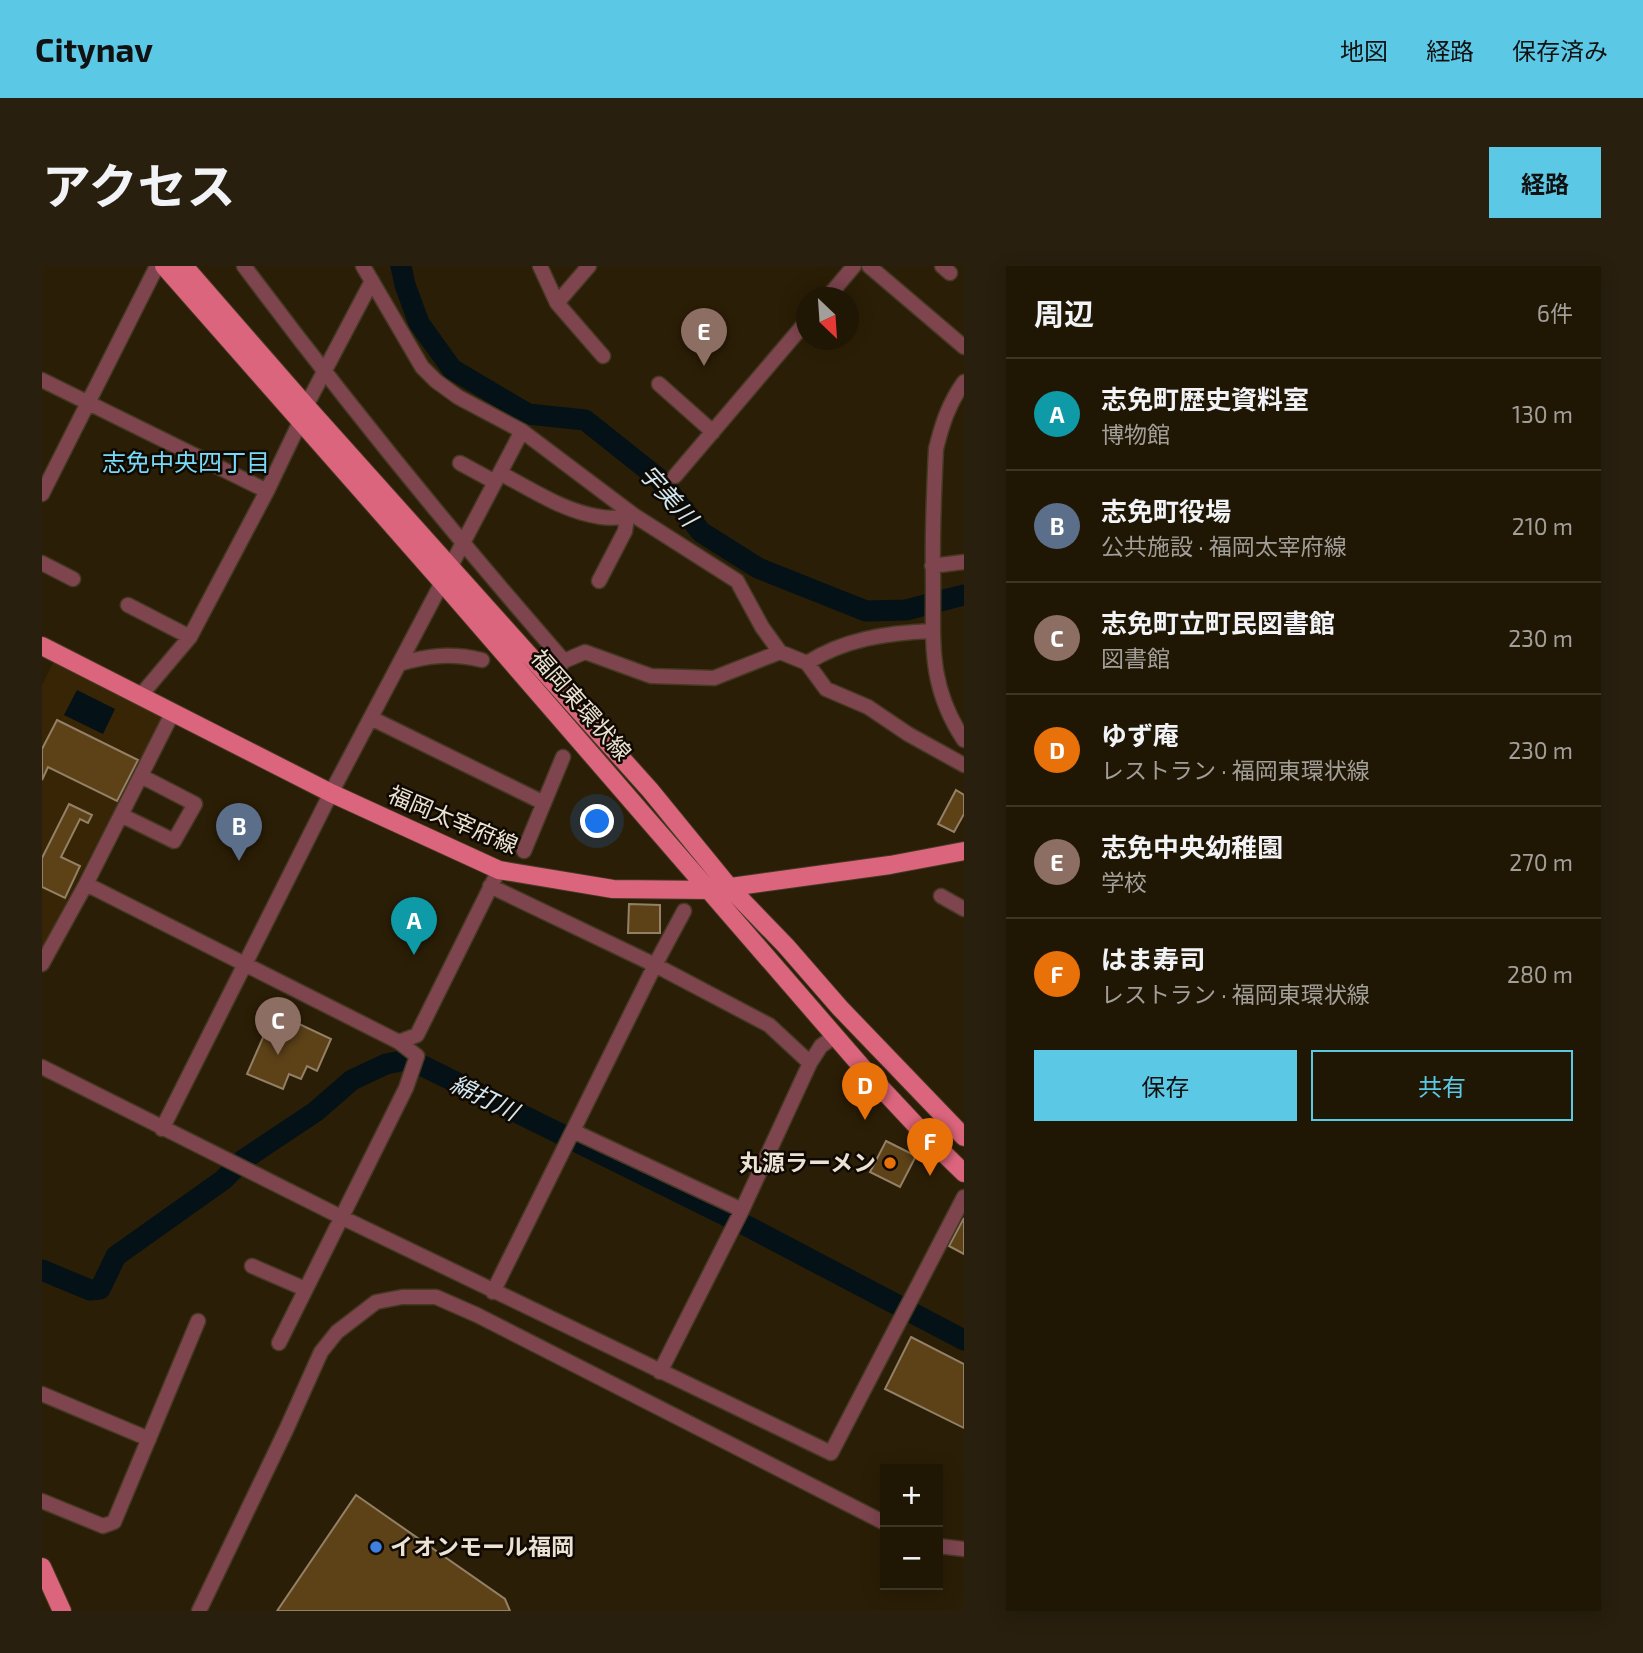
<!DOCTYPE html>
<html lang="ja">
<meta charset="utf-8">
<style>
:root{--surface:#201604;--page:#281f0e;--text:#f1f3f6;--muted:#a29f9a;--line:#3d3526;--accent:#5bc8e6}
body{margin:0;font-family:"Exo 2","Noto Sans JP",sans-serif;background:var(--page);color:var(--text)}
.controls{position:absolute;right:21px;bottom:21px;display:grid;overflow:hidden;border-radius:0px;box-shadow:0 4px 18px #0003}
.controls button{width:63px;height:63px;display:grid;place-items:center;padding:0;border:0;border-bottom:2px solid var(--line);background:var(--surface);color:var(--text);font:35px sans-serif}
.compass{position:absolute;left:754px;top:21px;width:63px;height:63px;border-radius:50%;background:var(--surface);box-shadow:0 4px 18px #0003;rotate:155deg}
.you{position:absolute;left:556px;top:556px;width:24px;height:24px;margin:-18px;border:5px solid #fff;border-radius:50%;background:#1a73e8;box-shadow:0 0 0 10px #1a73e833}
.badge{display:grid;place-items:center;width:46px;height:46px;border-radius:50%;background:var(--accent);color:#fff;font-size:23px;font-weight:700}
.pin{position:absolute;translate:-50% -58px;filter:drop-shadow(0 2px 4px #0008)}
.pin::after{content:'';position:absolute;top:37px;width:24px;height:21px;background:inherit;clip-path:polygon(0 0,100% 0,50% 100%)}
.list{margin:0;padding:0;list-style:none}
h2{display:flex;justify-content:space-between;align-items:center;height:91px;margin:0;padding:0 28px;font-size:30px}
h2 small{font-size:23px;font-weight:400;color:var(--muted)}
.list li{display:grid;grid-template-columns:46px 1fr auto;gap:21px;align-items:center;box-sizing:border-box;height:112px;padding:0 28px;border-top:2px solid var(--line)}
.list b{display:block;font-size:26px;white-space:nowrap}
.list p{margin:0;font-size:23px;white-space:nowrap;color:var(--muted)}
.list em{font-size:23px;font-style:normal;color:var(--muted)}
.actions{display:flex;gap:14px;padding:21px 28px}
.actions a{flex:1;padding:16px 0;border:2px solid var(--accent);border-radius:0px;text-align:center;font-size:24px;color:var(--accent)}
.actions .main{background:var(--accent);color:#111}
.map{position:relative;flex:none;width:922px;height:1345px;overflow:hidden;border-radius:0px}
header{display:flex;align-items:center;gap:42px;box-sizing:border-box;height:98px;padding:0 35px;background:var(--accent);color:#111}
header strong{font-size:33px}
nav{display:flex;gap:38px;margin-inline-start:auto;font-size:24px}
.intro{display:flex;align-items:center;justify-content:space-between;box-sizing:border-box;height:168px;padding:0 42px}
h1{margin:0;font-size:49px}
.button{padding:18px 32px;border-radius:0px;background:var(--accent);color:#111;font-size:24px;font-weight:700}
main{display:flex;gap:42px;padding:0 42px}
aside{flex:1;background:var(--surface);border-radius:0px;box-shadow:0 4px 18px #0003}
.map>svg:first-child{display:block}
.built{fill:#372505}
.water{fill:#041117}
.lines{fill:none;stroke-linecap:round;stroke-linejoin:round}
.river{stroke:#041117;stroke-width:21}
.building{fill:#5d4218;stroke:#938067;stroke-width:2}
.minor-casing{stroke:#463923;stroke-width:17}
.major-casing{stroke:#463923;stroke-width:20}
.minor{stroke:#7e454f;stroke-width:14}
.major{stroke:#db657d;stroke-width:18}
.food-dot{fill:#e8710a;stroke:#0f0902;stroke-width:2.5}
.shop-dot{fill:#3f7fe0;stroke:#0f0902;stroke-width:2.5}
.labels{text-anchor:middle;stroke-width:5;stroke-linejoin:round;paint-order:stroke}
.street-label{font-size:23px;fill:#ebe2d4;stroke:#0f0902}
.poi-label{font-size:23px;font-weight:bold;fill:#ebe2d4;stroke:#0f0902;text-anchor:end}
.neighbourhood-label{font-size:24px;fill:#78daf6;stroke:#0f0902}
.water-label{font-size:24px;font-style:italic;fill:#d1e7f3;stroke:#0f0902}
</style>
<header>
<strong>Citynav</strong>
<nav><a>地図</a><a>経路</a><a>保存済み</a></nav>
</header>
<div class="intro"><h1>アクセス</h1><a class="button">経路</a></div>
<main>
<div class="map">
<svg width="922" height="1345" viewBox="0 0 922 1345">
<rect width="100%" height="100%" fill="#2b1e06"/>
<!-- built -->
<path class="built" d="M 12,395 L 116,442 L 119,455 L 0,682 L 0,419 Z"/>
<!-- water -->
<path class="water" d="M 35,424 L 73,443 L 61,468 L 22,449 Z"/>
<g class="lines">
<!-- river -->
<path class="river" d="M 359,0 L 363,19 L 377,57 L 410,103 L 486,148 L 543,154 L 616,212 L 659,266 L 716,302 L 824,345 L 864,344 L 922,329
M 0,1004 L 48,1024 L 58,1023 L 74,990 L 181,914 L 201,894 L 273,846 L 310,814 L 344,798 L 364,794 L 381,800 L 703,959 L 922,1074"/>
</g>
<!-- building -->
<path class="building" d="M 15,454 L 96,494 L 75,535 L 6,501 L 0,514 L 0,483 Z
M 914,524 L 922,529 L 922,548 L 912,566 L 896,558 Z
M 27,538 L 50,549 L 46,557 L 38,553 L 19,591 L 38,600 L 23,632 L 0,621 L 0,592 Z
M 587,638 L 618,639 L 618,667 L 586,667 Z
M 230,751 L 249,759 L 251,755 L 289,773 L 275,805 L 265,800 L 259,813 L 247,808 L 241,823 L 205,808 Z
M 844,875 L 874,890 L 858,921 L 828,906 Z
M 922,952 L 922,988 L 907,980 Z
M 869,1071 L 922,1098 L 922,1162 L 843,1123 Z
M 314,1229 L 463,1333 L 468,1345 L 235,1345 Z"/>
<g class="lines">
<defs>
<path id="minor" d="M 202,0 C 304,136 410,267 522,395
M 321,0 L 380,101 L 394,115 L 416,131 L 480,165 L 593,250 L 695,315 L 720,361 L 738,386 L 765,397 L 784,423 L 826,441 L 866,468 L 922,499
M 498,0 L 515,37 L 547,0
M 827,0 L 922,81
M 900,0 L 908,7
M 785,32 L 812,0
M 515,37 L 561,90
M 0,114 L 225,225
M 922,116 C 907,137 900,158 894,183 C 892,225 890,266 891,308 C 892,372 884,417 922,474
M 617,118 L 671,166
M 264,140 L 330,15
M 418,197 L 453,216
M 458,207 C 490,224 523,246 559,251 C 570,253 582,251 593,250
M 633,210 L 764,56
M 0,228 L 115,0
M 0,297 L 31,313
M 890,300 L 922,296
M 557,315 L 583,265 L 585,251
M 86,339 L 148,371
M 765,397 C 802,373 845,367 889,365
M 357,398 C 386,389 411,387 440,394
M 508,413 L 522,395 L 543,386 L 609,410 L 672,412 L 738,386
M 99,429 L 148,371 L 225,225 L 258,156
M 329,452 L 502,537
M 79,549 L 132,575 L 153,538 L 99,510
M 482,585 L 521,491
M 44,618 L 357,776 L 375,790 L 364,822 L 237,1077
M 448,620 L 613,699 L 727,759 L 768,797
M 899,630 L 922,643
M 0,698 L 44,618 L 131,446
M 357,776 L 375,769 L 453,612
M 0,801 L 299,951 L 789,1187 L 922,931
M 120,863 L 289,527 L 480,165
M 531,865 L 700,944
M 210,1000 L 263,1023
M 451,1026 L 613,699 L 642,645
M 618,1106 L 700,944 L 768,797 L 779,780 L 793,770
M 0,1128 L 107,1173
M 0,1235 L 61,1260 L 72,1256 L 156,1055
M 896,1280 L 922,1283
M 157,1345 L 244,1164 L 279,1086 L 295,1066 L 334,1036 L 360,1031 L 394,1031 L 435,1049 L 843,1257"/>
<path id="major" d="M 122,0 L 400,316 L 826,808 L 883,869 L 922,907
M 142,0 L 264,140 L 608,524 L 688,622 L 744,680 L 798,742 L 922,871
M 0,380 L 289,527 L 457,604 L 571,623 L 667,624 L 848,599 L 922,585
M 0,1301 L 20,1345"/>
</defs>
<!-- minor casing -->
<use href="#minor" class="minor-casing"/>
<!-- major casing -->
<use href="#major" class="major-casing"/>
<!-- minor -->
<use href="#minor" class="minor"/>
<!-- major -->
<use href="#major" class="major"/>
</g>
<!-- markers -->
<circle class="food-dot" cx="848" cy="897" r="7"/>
<circle class="shop-dot" cx="334" cy="1281" r="7"/>
<g class="labels">
<!-- street labels -->
<g class="street-label">
<text transform="translate(539 439) rotate(49)" y="8">福岡東環状線</text>
<text transform="translate(411 554) rotate(23)" y="8">福岡太宰府線</text>
</g>
<!-- poi labels -->
<g class="poi-label">
<text x="834" y="905">丸源ラーメン</text>
<text x="348" y="1289" text-anchor="start">イオンモール福岡</text>
</g>
<!-- neighbourhood labels -->
<g class="neighbourhood-label">
<text x="144" y="205">志免中央四丁目</text>
</g>
<!-- water labels -->
<g class="water-label">
<text transform="translate(626 230) rotate(48)" y="8">宇美川</text>
<text transform="translate(442 832) rotate(26)" y="8">綿打川</text>
</g>
</g>
</svg>
<div class="controls">
<button>+</button>
<button>−</button>
</div>
<svg class="compass" viewBox="-18 -18 36 36"><path d="M0-13l5 13h-10z" fill="#e53935"/><path d="M0 13l5-13h-10z" fill="#a29f9a"/></svg>
<div class="you"></div>
<div class="pin badge" style="left:372px;top:689px;background:#0f9aa8">A</div>
<div class="pin badge" style="left:197px;top:595px;background:#5c6f8a">B</div>
<div class="pin badge" style="left:236px;top:789px;background:#8d6e63">C</div>
<div class="pin badge" style="left:823px;top:854px;background:#e8710a">D</div>
<div class="pin badge" style="left:662px;top:100px;background:#8d6e63">E</div>
<div class="pin badge" style="left:888px;top:910px;background:#e8710a">F</div>
</div>
<aside>
<h2>周辺<small>6件</small></h2>
<ul class="list">
<li><span class="badge" style="background:#0f9aa8">A</span><div><b>志免町歴史資料室</b><p>博物館</p></div><em>130 m</em></li>
<li><span class="badge" style="background:#5c6f8a">B</span><div><b>志免町役場</b><p>公共施設 · 福岡太宰府線</p></div><em>210 m</em></li>
<li><span class="badge" style="background:#8d6e63">C</span><div><b>志免町立町民図書館</b><p>図書館</p></div><em>230 m</em></li>
<li><span class="badge" style="background:#e8710a">D</span><div><b>ゆず庵</b><p>レストラン · 福岡東環状線</p></div><em>230 m</em></li>
<li><span class="badge" style="background:#8d6e63">E</span><div><b>志免中央幼稚園</b><p>学校</p></div><em>270 m</em></li>
<li><span class="badge" style="background:#e8710a">F</span><div><b>はま寿司</b><p>レストラン · 福岡東環状線</p></div><em>280 m</em></li>
</ul>
<div class="actions"><a class="main">保存</a><a>共有</a></div>
</aside>
</main>
